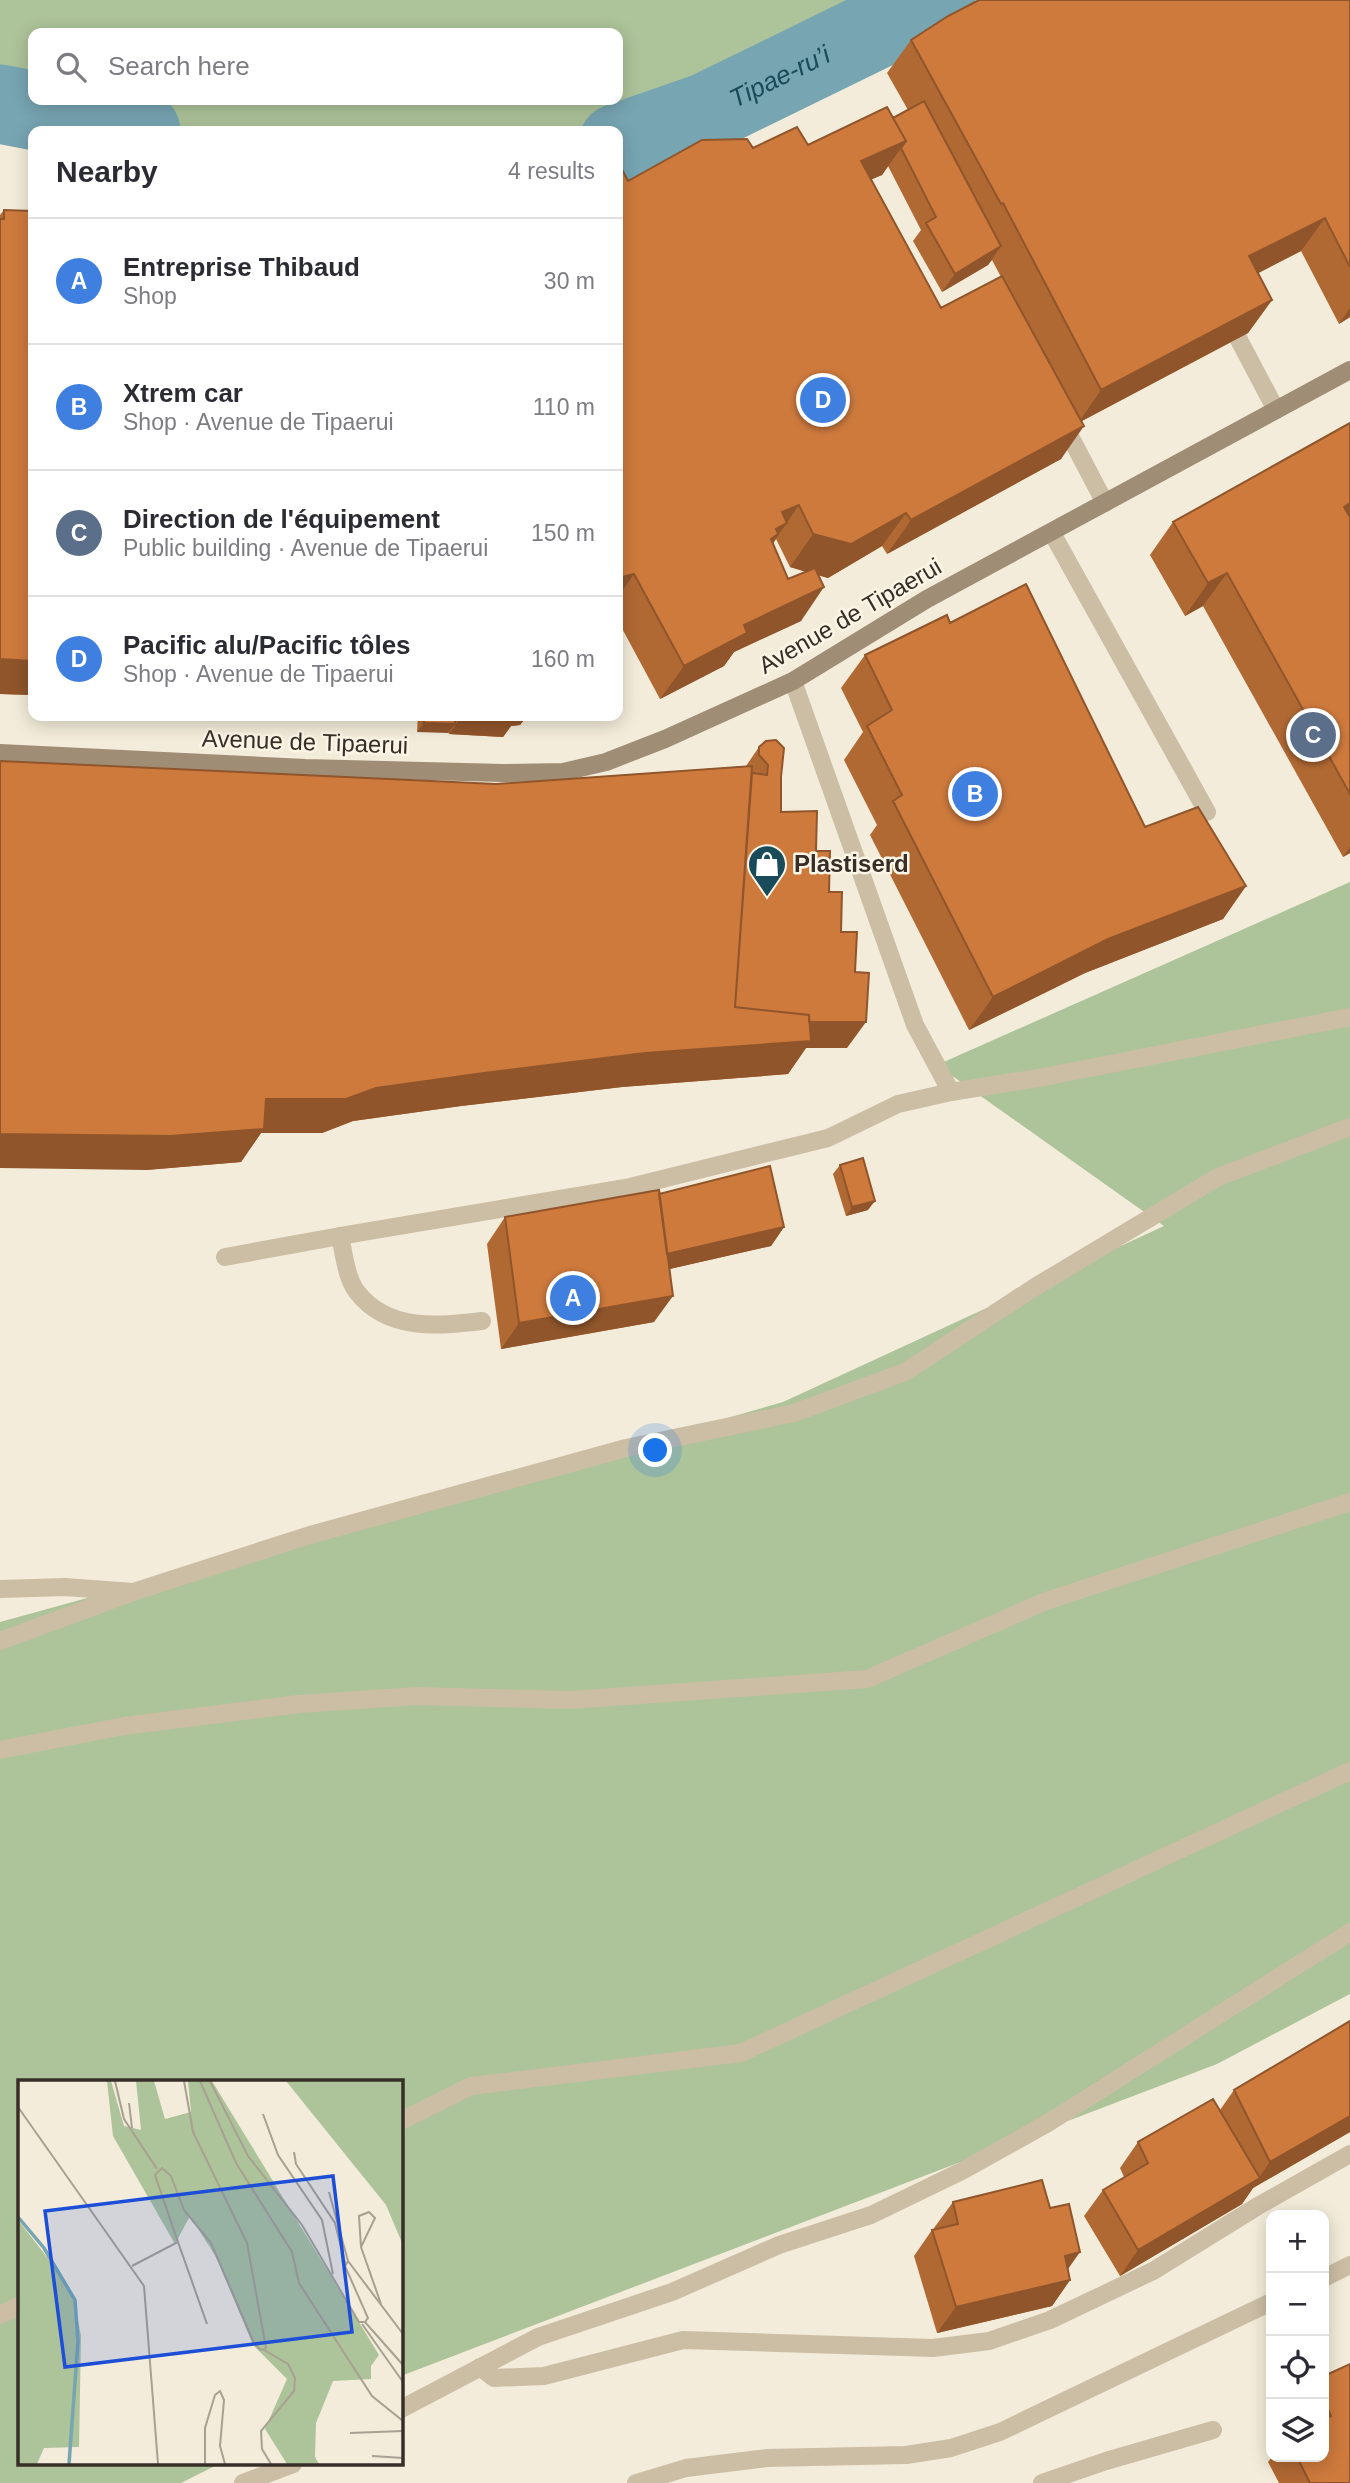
<!DOCTYPE html>
<meta charset="utf-8">
<style>
:root{--surface:#fff;--page:#f7f7f7;--text:#2b2b33;--muted:#7c7c81;--line:#e1e1e2;--accent:#194b5b}
body{margin:0;font-family:Helvetica,sans-serif;background:var(--page);color:var(--text)}
.controls{position:absolute;right:21px;bottom:21px;display:grid;overflow:hidden;border-radius:14px;box-shadow:0 4px 18px #0003}
.controls button{width:63px;height:63px;display:grid;place-items:center;padding:0;border:0;border-bottom:2px solid var(--line);background:var(--surface);color:var(--text);font:35px sans-serif}
.you{position:absolute;left:656px;top:1451px;width:24px;height:24px;margin:-18px;border:5px solid #fff;border-radius:50%;background:#1a73e8;box-shadow:0 0 0 10px #1a73e833}
.badge{display:grid;place-items:center;width:46px;height:46px;border-radius:50%;background:var(--accent);color:#fff;font-size:23px;font-weight:700}
.pin{position:absolute;translate:-50% -50%;border:4px solid #fff;box-shadow:0 2px 7px #0006}
.list{margin:0;padding:0;list-style:none}
h2{display:flex;justify-content:space-between;align-items:center;height:91px;margin:0;padding:0 28px;font-size:30px}
h2 small{font-size:23px;font-weight:400;color:var(--muted)}
.list li{display:grid;grid-template-columns:46px 1fr auto;gap:21px;align-items:center;box-sizing:border-box;height:126px;padding:0 28px;border-top:2px solid var(--line)}
.list b{display:block;font-size:26px;white-space:nowrap}
.list p{margin:0;font-size:23px;white-space:nowrap;color:var(--muted)}
.list em{font-size:23px;font-style:normal;color:var(--muted)}
.icon{flex:none;width:38px;height:38px;fill:none;stroke:currentColor;stroke-width:2;stroke-linecap:round;stroke-linejoin:round}
.map{position:relative;flex:none;width:1350px;height:2483px;overflow:hidden}
.search{position:absolute;background:var(--surface);box-shadow:0 4px 18px #0003;left:28px;top:28px;width:595px;height:77px;display:flex;align-items:center;gap:18px;box-sizing:border-box;padding:0 24px;border-radius:14px;color:var(--muted);font-size:26px}
.panel{position:absolute;background:var(--surface);box-shadow:0 4px 18px #0003;left:28px;top:126px;width:595px;height:595px;border-radius:14px}
.map>svg:first-child{display:block}
.green{fill:#adc399;fill-rule:evenodd}
.lines{fill:none;stroke-linecap:round;stroke-linejoin:round}
.river{stroke:#77a5b2;stroke-width:79}
.service{stroke:#ccbea5;stroke-width:18}
.minor{stroke:#ccbea5;stroke-width:18}
.tertiary{stroke:#ccbea5;stroke-width:18}
.secondary{stroke:#a08d76;stroke-width:18}
.wall{fill:#b16934;fill-rule:evenodd}
.shaded-wall{fill:#90552b}
.building{fill:#ce7a3d;stroke:#90552b;stroke-width:2}
.labels{text-anchor:middle;stroke-width:5;stroke-linejoin:round;paint-order:stroke}
.street-label{font-size:24px;fill:#372f27;stroke:#fbf5e6}
.poi-label{font-size:24px;font-weight:bold;fill:#372f27;stroke:#fbf5e6;text-anchor:start}
.water-label{font-size:26px;font-style:italic;fill:#194b5b;stroke:#fbf5e6}
.inset-river{fill:none;stroke:#77a5b2;stroke-width:3.5}
.inset-road{fill:none;stroke:#a8a092;stroke-width:2}
.view{fill:#1d4ed8;fill-opacity:0.15;stroke:#1d4ed8;stroke-width:3.5}
.inset-edge{fill:none;stroke:#372f27;stroke-width:3.5}
</style>
<div class="map">
<svg width="1350" height="2483" viewBox="0 0 1350 2483">
<rect width="100%" height="100%" fill="#f3ecda"/>
<!-- green -->
<path class="green" d="M 0,0 L 917,0 L 792,68 L 599,131 L 33,131 L 33,139 L 0,132 ZM 33,33 L 618,33 L 618,100 L 33,100 Z
M 1350,882 L 1350,1994 L 1217,2064 L 401,2376 L 401,2082 L 19,2082 L 19,2464 L 219,2464 L 181,2483 L 0,2483 L 0,1622 L 443,1500 L 783,1402 L 1164,1226 L 937,1065 Z"/>
<g class="lines">
<!-- river -->
<g class="river">
<path d="M 0,104 L 141,131"/>
<path id="s1" d="M 618,143 L 707,112 L 936,0"/>
</g>
<!-- service -->
<path class="service" d="M 1238,338 L 1276,410
M 1063,423 L 1105,503
M 1052,533 L 1207,812
M 340,1236 C 344,1253 346,1278 357,1292 C 388,1332 439,1326 482,1321
M 0,1589 L 65,1587 L 133,1592"/>
<!-- minor -->
<path class="minor" d="M 225,1257 L 340,1236 L 630,1187 L 828,1138 L 898,1104 L 951,1092
M 401,2121 L 471,2086 L 741,2053 L 1350,1771
M 1324,2278 L 1350,2265
M 0,2315 L 19,2306
M 480,2367 L 494,2378 L 544,2376 L 683,2340 L 933,2348 L 989,2341 L 1050,2320 L 1153,2271 L 1258,2206 L 1350,2154
M 636,2483 L 686,2468 L 767,2458 L 906,2455 L 951,2448 L 1000,2432 L 1271,2302
M 1042,2483 L 1106,2461 L 1213,2430"/>
<!-- tertiary -->
<path class="tertiary" d="M 793,681 L 915,1025 L 951,1092 L 1044,1077 L 1350,1017
M 0,1641 L 133,1592 L 310,1535 L 626,1448 L 794,1413 L 905,1372 L 1035,1287 L 1218,1177 L 1350,1127
M 0,1750 L 124,1726 L 299,1704 L 417,1696 L 570,1700 L 867,1679 L 1046,1601 L 1350,1502
M 401,2409 L 538,2337 L 672,2292 L 779,2245 L 871,2215 L 962,2171 L 1048,2123 L 1350,1932
M 243,2483 L 293,2464"/>
<!-- secondary -->
<path class="secondary" d="M 0,753 L 305,768 L 503,773 L 563,772 L 606,762 L 665,739 L 793,681 L 927,599 L 1350,370"/>
</g>
<!-- wall -->
<path class="wall" d="M 1350,0 L 1350,317 L 1339,324 L 1301,251 L 1258,273 L 1272,300 L 1248,333 L 1082,421 L 1061,459 L 887,554 L 882,546 L 828,578 L 818,575 L 801,621 L 734,652 L 724,666 L 660,699 L 618,621 L 618,162 L 628,181 L 753,148 L 808,145 L 893,118 L 908,110 L 887,73 L 911,40 ZM 888,166 L 921,230 L 913,241 L 942,292 L 988,265 L 992,260 L 1001,277 L 941,308 L 871,179 L 882,175 ZM 776,539 L 790,567 L 806,572 L 788,579 L 773,544 Z
M 4,210 L 33,211 L 33,695 L 0,694 L 0,215 Z
M 1350,423 L 1350,853 L 1343,857 L 1203,606 L 1185,616 L 1150,555 L 1173,522 Z
M 950,623 L 1145,827 L 1246,886 L 1223,919 L 1085,973 L 969,1030 L 870,835 L 877,825 L 844,760 L 863,732 L 841,688 L 865,655 Z
M 418,716 L 527,716 L 520,725 L 511,726 L 503,737 L 449,734 L 448,732 L 417,732 Z
M 759,747 L 781,777 L 781,812 L 816,851 L 841,932 L 847,1048 L 806,1048 L 788,1074 L 622,1087 L 461,1106 L 353,1121 L 322,1133 L 261,1133 L 241,1162 L 146,1170 L 496,784 L 746,766 Z
M 840,1165 L 868,1210 L 846,1216 L 833,1174 Z
M 659,1194 L 784,1227 L 771,1246 L 669,1269 L 654,1322 L 501,1349 L 487,1244 L 505,1217 Z
M 1350,2021 L 1350,2132 L 1253,2188 L 1242,2204 L 1120,2276 L 1084,2216 L 1103,2190 L 1124,2177 L 1120,2168 L 1138,2142 L 1220,2110 L 1234,2090 Z
M 953,2202 L 1068,2269 L 1070,2280 L 1052,2306 L 937,2333 L 914,2256 L 932,2230 L 935,2230 L 934,2228 Z
M 1324,2376 L 1350,2483 L 1279,2483 L 1268,2462 L 1272,2457 L 1324,2457 Z"/>
<!-- shaded-wall -->
<path class="shaded-wall" d="M 906,141 L 882,175 L 838,194 L 861,161 Z
M 1325,218 L 1301,251 L 1226,290 L 1249,256 Z
M 1001,246 L 988,265 L 942,292 L 955,274 Z
M 1272,300 L 1248,333 L 1078,423 L 1101,390 Z
M 1350,308 L 1350,317 L 1339,324 Z
M 1084,426 L 1061,459 L 887,554 L 911,520 Z
M 1350,503 L 1350,524 L 1344,507 Z
M 799,505 L 764,556 L 782,512 Z
M 906,513 L 882,546 L 828,578 L 790,567 L 813,534 Z
M 1227,573 L 1203,606 L 1185,616 L 1208,583 Z
M 634,574 L 618,597 L 618,578 Z
M 824,587 L 801,621 L 734,652 L 724,666 L 660,699 L 684,666 L 744,625 Z
M 0,659 L 33,661 L 33,695 L 0,694 Z
M 281,716 L 343,716 L 341,720 Z
M 462,716 L 527,716 L 520,725 L 511,726 L 503,737 L 449,734 Z
M 424,723 L 455,724 L 448,733 L 417,732 Z
M 1350,847 L 1350,853 L 1343,857 Z
M 1246,886 L 1223,919 L 1085,973 L 969,1030 L 993,997 L 1108,939 Z
M 730,1014 L 866,1022 L 847,1048 L 806,1048 L 788,1074 L 622,1087 L 461,1106 L 353,1121 L 322,1133 L 261,1133 L 241,1162 L 146,1170 L 0,1168 L 0,1134 L 266,1099 L 376,1088 Z
M 875,1201 L 868,1210 L 846,1216 L 852,1207 Z
M 784,1227 L 771,1246 L 648,1274 L 661,1256 Z
M 673,1296 L 654,1322 L 501,1349 L 519,1323 Z
M 1350,2116 L 1350,2132 L 1253,2188 L 1242,2204 L 1120,2276 L 1138,2250 L 1258,2179 L 1270,2162 Z
M 1080,2252 L 1061,2279 L 1065,2256 Z
M 1070,2280 L 1052,2306 L 937,2333 L 956,2307 Z"/>
<!-- building -->
<path class="building" d="M 979,0 L 1350,0 L 1350,267 L 1325,218 L 1249,256 L 1272,300 L 1101,390 L 1003,203 L 1001,204 L 911,40 L 948,16 Z
M 924,101 L 1001,246 L 955,274 L 926,223 L 936,217 L 901,148 L 906,141 L 893,118 Z
M 887,107 L 906,141 L 861,161 L 941,308 L 1002,276 L 1084,426 L 911,520 L 906,513 L 851,544 L 813,534 L 799,505 L 782,512 L 787,523 L 776,529 L 778,534 L 771,539 L 788,579 L 815,568 L 824,587 L 744,625 L 747,633 L 684,666 L 634,574 L 618,578 L 618,162 L 628,181 L 702,140 L 747,139 L 753,148 L 797,127 L 808,145 Z
M 4,210 L 33,211 L 33,661 L 0,659 L 0,219 L 4,219 Z
M 1350,423 L 1350,503 L 1344,507 L 1350,517 L 1350,794 L 1227,573 L 1208,583 L 1173,522 Z
M 1026,584 L 1145,827 L 1198,807 L 1246,886 L 1108,939 L 993,997 L 893,801 L 902,795 L 867,726 L 892,710 L 865,655 L 947,615 L 950,623 Z
M 424,716 L 455,716 L 455,724 L 424,723 Z
M 776,740 L 784,748 L 781,777 L 781,812 L 817,811 L 816,851 L 830,851 L 829,892 L 842,892 L 841,932 L 857,932 L 855,972 L 869,973 L 866,1022 L 809,1022 L 809,1015 L 735,1007 L 752,773 L 767,775 L 768,765 L 759,755 L 759,747 L 766,741 Z
M 0,761 L 496,784 L 752,766 L 735,1007 L 809,1015 L 811,1041 L 645,1053 L 484,1073 L 376,1088 L 346,1099 L 266,1099 L 264,1129 L 170,1136 L 0,1134 Z
M 863,1158 L 875,1201 L 852,1207 L 840,1165 Z
M 770,1166 L 784,1227 L 667,1254 L 659,1194 Z
M 659,1190 L 673,1296 L 519,1323 L 505,1217 Z
M 1350,2021 L 1350,2116 L 1270,2162 L 1234,2090 Z
M 1213,2099 L 1260,2178 L 1138,2250 L 1103,2190 L 1148,2163 L 1138,2142 Z
M 1042,2180 L 1050,2208 L 1069,2204 L 1080,2252 L 1065,2256 L 1070,2280 L 956,2307 L 932,2230 L 958,2224 L 953,2202 Z
M 1350,2364 L 1350,2483 L 1310,2483 L 1297,2457 L 1324,2457 L 1324,2419 L 1331,2416 L 1324,2400 L 1324,2376 Z"/>
<!-- icons -->
<defs>
<symbol id="shop-pin" viewBox="-11 -11 22 30"><path d="M0 17L-7.5 6A9.5 9.5 0 1 1 7.5 6Z" fill="#194b5b" stroke="#fbf5e6"/><path d="M-5-2.5h2.3a2.7 3.5 0 0 1 5.4 0H5L5.5 6h-11ZM-1.5-2.5h3a1.5 2.3 0 0 0-3 0Z" fill="#fff"/></symbol>
</defs>
<g fill-rule="evenodd">
<use href="#shop-pin" x="745" y="842" width="44" height="60"/>
</g>
<g class="labels">
<!-- street labels -->
<g class="street-label">
<text transform="translate(850 616) rotate(-30)" y="8">Avenue de Tipaerui</text>
<text transform="translate(305 742) rotate(2)" y="8">Avenue de Tipaerui</text>
</g>
<!-- poi labels -->
<g class="poi-label">
<text x="794" y="872">Plastiserd</text>
</g>
<!-- water labels -->
<g class="water-label">
<text dy="9" stroke="none"><textPath href="#s1" startOffset="175">Tipae-ru’i</textPath></text>
</g>
</g>
<!-- overview -->
<g transform="translate(18 2080)">
<rect width="385" height="385" fill="#f3ecda"/>
<path d="M 89,1 L 93,1 L 106,46 L 123,50 L 118,1 L 136,1 L 147,39 L 173,32 L 170,1 L 194,1 L 361,275 L 353,286 L 353,299 L 315,301 L 298,343 L 297,377 L 301,384 L 269,384 L 247,349 L 269,299 L 235,265 L 198,177 L 172,136 L 157,164 L 95,56 ZM 268,1 L 385,1 L 385,165 L 368,125 ZM 0,140 L 43,195 L 57,224 L 63,256 L 61,367 L 26,368 L 19,384 L 0,384 Z" fill="#adc399"/>
<path class="inset-river" d="M 0,137 L 26,168 L 57,220 L 60,261 L 51,384"/>
<path class="inset-road" d="M 97,1 L 106,39 L 139,89M 182,1 L 218,83 L 274,172 L 281,203 L 354,316 L 385,341M 192,1 L 230,76 L 284,145 L 341,242 L 347,242 L 385,285M 111,23 L 114,48M 0,27 L 126,206 L 140,384M 245,34 L 260,75 L 304,140 L 315,194M 276,72 L 278,84 L 317,143 L 327,183M 311,112 L 330,181M 160,162 L 189,244M 343,167 L 357,138 L 351,132 L 341,136 L 343,167 L 363,224M 114,186 L 160,162 L 137,95 L 144,88 L 153,96 L 166,130 L 193,163 L 236,263 L 243,270 L 248,268 L 229,163 L 175,52 L 166,1M 347,242 L 350,238 L 327,186 L 330,181 L 385,254M 344,244 L 385,302M 246,270 L 270,284 L 277,298 L 276,311 L 243,351 L 244,369 L 253,384M 332,353 L 385,351M 354,376 L 385,378M 187,384 L 187,348 L 197,315 L 202,311 L 206,320 L 202,366 L 207,384"/>
<path class="view" d="M 315,96 L 334,252 L 47,287 L 27,131 Z"/>
<rect width="385" height="385" class="inset-edge"/>
</g>
</svg>
<div class="controls">
<button>+</button>
<button>−</button>
<button><svg class="icon" aria-label="locate" viewBox="0 0 24 24"><circle cx="12" cy="12" r="6"/><path d="M12 2v4M12 18v4M2 12h4M18 12h4"/></svg></button>
<button><svg class="icon" aria-label="layers" viewBox="0 0 24 24"><path d="M12 4l9 5-9 5-9-5zM3 14l9 5 9-5"/></svg></button>
</div>
<div class="you"></div>
<div class="pin badge" style="left:573px;top:1298px;background:#3f7fe0">A</div>
<div class="pin badge" style="left:975px;top:794px;background:#3f7fe0">B</div>
<div class="pin badge" style="left:1313px;top:735px;background:#5c6f8a">C</div>
<div class="pin badge" style="left:823px;top:400px;background:#3f7fe0">D</div>
<div class="search"><svg class="icon" aria-label="search" viewBox="0 0 24 24"><circle cx="10" cy="10" r="6"/><path d="M15 15l6 6"/></svg>Search here</div>
<section class="panel">
<h2>Nearby<small>4 results</small></h2>
<ul class="list">
<li><span class="badge" style="background:#3f7fe0">A</span><div><b>Entreprise Thibaud</b><p>Shop</p></div><em>30 m</em></li>
<li><span class="badge" style="background:#3f7fe0">B</span><div><b>Xtrem car</b><p>Shop · Avenue de Tipaerui</p></div><em>110 m</em></li>
<li><span class="badge" style="background:#5c6f8a">C</span><div><b>Direction de l'équipement</b><p>Public building · Avenue de Tipaerui</p></div><em>150 m</em></li>
<li><span class="badge" style="background:#3f7fe0">D</span><div><b>Pacific alu/Pacific tôles</b><p>Shop · Avenue de Tipaerui</p></div><em>160 m</em></li>
</ul>
</section>
</div>
